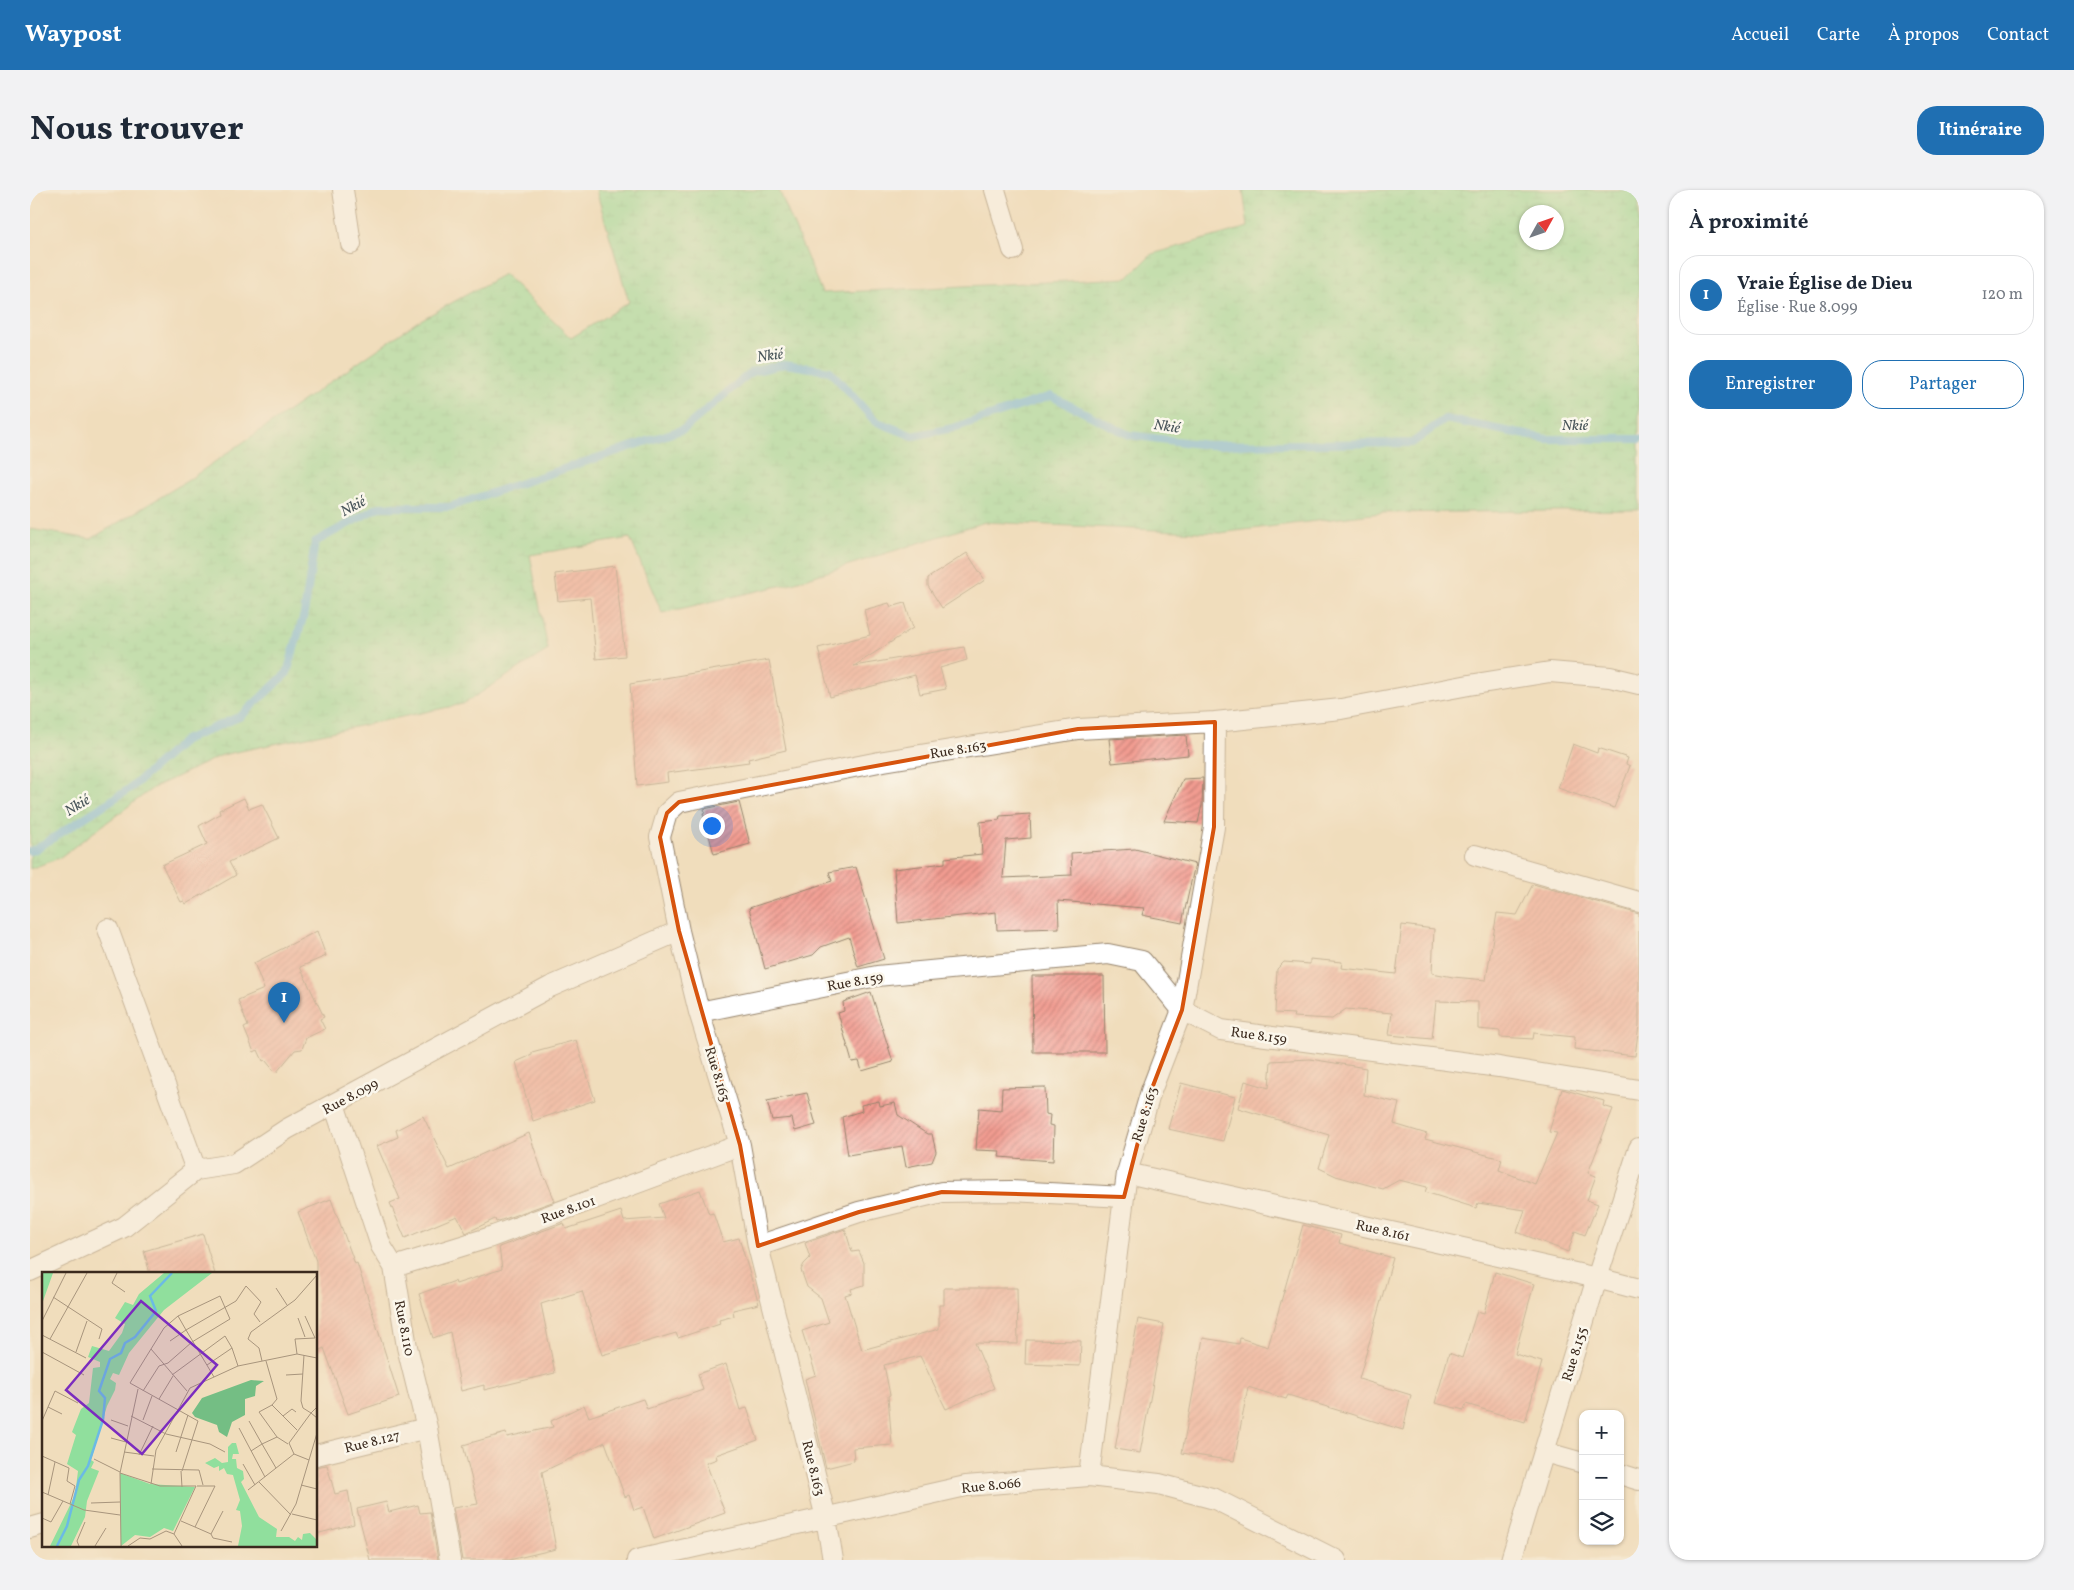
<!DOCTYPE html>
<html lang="fr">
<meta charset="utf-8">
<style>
:root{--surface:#fff;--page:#f2f2f3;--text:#1f2937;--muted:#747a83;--line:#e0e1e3;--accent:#1f6fb2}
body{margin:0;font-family:Vollkorn,serif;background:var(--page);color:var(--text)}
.controls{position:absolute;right:15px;bottom:15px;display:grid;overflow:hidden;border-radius:10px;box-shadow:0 1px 4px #0004}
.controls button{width:45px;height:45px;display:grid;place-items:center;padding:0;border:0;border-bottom:1px solid var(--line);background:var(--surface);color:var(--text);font:25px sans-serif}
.compass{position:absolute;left:1489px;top:15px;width:45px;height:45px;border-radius:50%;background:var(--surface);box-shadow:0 1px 4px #0004;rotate:50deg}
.you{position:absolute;left:681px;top:635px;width:18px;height:18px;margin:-12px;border:4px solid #fff;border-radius:50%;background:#1a73e8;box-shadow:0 0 0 8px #1a73e833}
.badge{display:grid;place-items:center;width:32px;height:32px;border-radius:50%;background:var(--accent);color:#fff;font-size:16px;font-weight:700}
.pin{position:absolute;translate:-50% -41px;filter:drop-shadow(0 1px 2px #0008)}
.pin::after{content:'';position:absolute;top:26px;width:18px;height:15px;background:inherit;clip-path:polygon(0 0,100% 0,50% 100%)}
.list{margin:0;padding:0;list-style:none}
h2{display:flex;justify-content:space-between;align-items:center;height:65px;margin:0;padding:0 20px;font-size:21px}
h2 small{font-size:16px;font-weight:400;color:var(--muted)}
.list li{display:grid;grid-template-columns:32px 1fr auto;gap:15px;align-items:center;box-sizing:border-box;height:80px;margin:0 10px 10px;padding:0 10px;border:1px solid var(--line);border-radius:20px}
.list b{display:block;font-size:19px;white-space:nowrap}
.list p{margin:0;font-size:16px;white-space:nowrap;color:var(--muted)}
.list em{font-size:16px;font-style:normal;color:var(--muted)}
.actions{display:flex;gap:10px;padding:15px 20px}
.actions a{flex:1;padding:11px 0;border:1px solid var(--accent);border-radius:20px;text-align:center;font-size:18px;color:var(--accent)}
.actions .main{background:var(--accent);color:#fff}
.icon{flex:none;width:28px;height:28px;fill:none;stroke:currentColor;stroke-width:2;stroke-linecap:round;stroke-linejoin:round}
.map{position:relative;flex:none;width:1609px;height:1370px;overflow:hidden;border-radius:20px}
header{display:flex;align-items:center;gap:30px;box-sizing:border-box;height:70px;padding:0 25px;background:var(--accent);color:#fff}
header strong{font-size:24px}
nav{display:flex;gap:28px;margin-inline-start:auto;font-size:18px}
.intro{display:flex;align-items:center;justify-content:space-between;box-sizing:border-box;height:120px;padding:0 30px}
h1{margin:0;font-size:35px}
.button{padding:12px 22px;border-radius:20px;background:var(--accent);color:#fff;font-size:18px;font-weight:700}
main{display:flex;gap:30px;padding:0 30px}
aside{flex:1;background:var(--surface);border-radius:20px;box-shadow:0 1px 4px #0004}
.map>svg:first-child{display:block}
.wetland{fill:url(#wetland-marsh);stroke:#66845e;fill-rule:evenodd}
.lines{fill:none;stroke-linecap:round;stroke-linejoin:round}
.stream{stroke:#6bbae5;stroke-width:8}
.building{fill:url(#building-hatch)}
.street-casing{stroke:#96846d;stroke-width:22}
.street{stroke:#fff;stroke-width:20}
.marked{fill:none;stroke:#d7540e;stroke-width:4;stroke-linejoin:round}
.labels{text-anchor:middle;stroke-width:5;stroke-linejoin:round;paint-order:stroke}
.street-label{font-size:14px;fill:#3b2a1e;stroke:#fbf7ec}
.water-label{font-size:15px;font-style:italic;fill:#49555a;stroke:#fbf7ec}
.inset-river{fill:none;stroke:#6bbae5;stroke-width:2.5}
.inset-road{fill:none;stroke:#a8957d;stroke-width:1}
.view{fill:#7b2cbf;fill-opacity:0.15;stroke:#7b2cbf;stroke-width:2.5}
.inset-edge{fill:none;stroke:#3b2a1e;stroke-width:2.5}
</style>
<header>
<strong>Waypost</strong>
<nav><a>Accueil</a><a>Carte</a><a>À propos</a><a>Contact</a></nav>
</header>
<div class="intro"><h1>Nous trouver</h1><a class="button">Itinéraire</a></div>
<main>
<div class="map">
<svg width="1609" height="1370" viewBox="0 0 1609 1370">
<defs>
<pattern id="wetland-marsh" width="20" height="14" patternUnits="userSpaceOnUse" patternTransform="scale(1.25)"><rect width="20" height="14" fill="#90df9d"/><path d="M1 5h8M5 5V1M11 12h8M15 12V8" fill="none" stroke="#7dc087"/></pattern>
<pattern id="building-hatch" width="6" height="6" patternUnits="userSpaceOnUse" patternTransform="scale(1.25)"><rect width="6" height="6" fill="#f29c91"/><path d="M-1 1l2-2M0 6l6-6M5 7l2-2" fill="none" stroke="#c57f76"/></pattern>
</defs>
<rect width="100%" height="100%" fill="#fbf7ec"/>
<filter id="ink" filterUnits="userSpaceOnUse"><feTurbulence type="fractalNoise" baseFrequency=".02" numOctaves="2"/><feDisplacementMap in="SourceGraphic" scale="10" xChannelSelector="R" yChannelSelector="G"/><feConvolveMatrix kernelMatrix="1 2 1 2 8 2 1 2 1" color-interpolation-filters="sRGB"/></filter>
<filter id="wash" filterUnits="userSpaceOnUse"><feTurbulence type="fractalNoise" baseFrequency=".0096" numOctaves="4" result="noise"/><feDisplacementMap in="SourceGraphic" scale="20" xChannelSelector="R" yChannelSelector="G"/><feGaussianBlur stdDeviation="1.12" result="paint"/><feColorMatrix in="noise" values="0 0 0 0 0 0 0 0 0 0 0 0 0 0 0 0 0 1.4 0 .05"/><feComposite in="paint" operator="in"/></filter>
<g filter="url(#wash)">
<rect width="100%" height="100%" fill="#f0ddbc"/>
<!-- wetland -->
<path class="wetland" d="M 566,0 L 749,0 L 792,103 L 1098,88 L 1122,64 L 1218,37 L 1213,0 L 1609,0 L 1609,320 L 1350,323 L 1190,343 L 955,332 L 762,393 L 632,423 L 600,348 L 500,365 L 518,460 L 433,514 L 192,565 L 123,598 L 29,668 L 0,679 L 0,339 L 61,349 L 157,291 L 387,132 L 474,84 L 541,148 L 599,112 ZM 1496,22 L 1526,22 L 1526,52 L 1496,52 Z"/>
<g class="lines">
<!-- stream -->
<path class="stream" d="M 0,661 L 6,659 L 102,597 L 155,550 L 211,526 L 257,483 L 274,424 L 285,352 L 349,317 L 419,317 L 654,239 L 721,182 L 755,174 L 800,181 L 845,231 L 883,246 L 923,238 L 1021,206 L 1099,245 L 1177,255 L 1382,253 L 1415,229 L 1517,249 L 1609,249"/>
</g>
<g id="blocks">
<!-- building -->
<path class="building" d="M 937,363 L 955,390 L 912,418 L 898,396 L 898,388 Z
M 585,376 L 595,466 L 566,469 L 560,408 L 528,411 L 525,384 Z
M 859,413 L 861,417 L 875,413 L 883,438 L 824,476 L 934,457 L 937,470 L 910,478 L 916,499 L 890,504 L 885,485 L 800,507 L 788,458 L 840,445 L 834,420 Z
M 739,470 L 756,560 L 718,569 L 719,572 L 637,583 L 638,592 L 607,596 L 600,494 Z
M 1156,545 L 1158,565 L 1082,573 L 1079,549 Z
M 1543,554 L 1567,563 L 1568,558 L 1598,568 L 1596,574 L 1600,576 L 1584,618 L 1528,598 Z
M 1173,588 L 1172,615 L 1168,633 L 1134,631 L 1153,589 Z
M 214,608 L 219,619 L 232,614 L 249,648 L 199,672 L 206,685 L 156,714 L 154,711 L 151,712 L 132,675 L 177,654 L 169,636 L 190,624 L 189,620 Z
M 709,612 L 720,654 L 684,664 L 673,623 L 675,623 L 674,619 Z
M 1000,624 L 1001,648 L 976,650 L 973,688 L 1042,685 L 1041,663 L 1105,659 L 1165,674 L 1152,733 L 1112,725 L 1114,718 L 1028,711 L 1029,738 L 967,740 L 966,722 L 868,733 L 864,679 L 915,673 L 915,668 L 952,664 L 950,632 L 969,630 L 970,626 Z
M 826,677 L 854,769 L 828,777 L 819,747 L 791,757 L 783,765 L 735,779 L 719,718 L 802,691 L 799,682 Z
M 1503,694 L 1609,724 L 1609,835 L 1605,866 L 1544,859 L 1545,847 L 1504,843 L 1503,849 L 1470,847 L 1470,841 L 1448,839 L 1448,812 L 1406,811 L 1402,849 L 1359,845 L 1362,823 L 1316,819 L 1302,829 L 1263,827 L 1264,824 L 1245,823 L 1247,779 L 1254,772 L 1280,774 L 1280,769 L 1312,772 L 1311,778 L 1366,784 L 1372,735 L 1404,739 L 1402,783 L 1423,787 L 1456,790 L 1467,723 L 1487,725 Z
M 287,741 L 296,766 L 270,777 L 294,827 L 290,829 L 295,839 L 276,848 L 272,859 L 265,860 L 246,883 L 235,870 L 233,871 L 228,860 L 224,862 L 214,838 L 218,836 L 208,810 L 234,799 L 224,773 Z
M 1002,786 L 1074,786 L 1075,862 L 1003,862 Z
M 841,802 L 863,872 L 832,881 L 829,871 L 822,872 L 808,823 L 814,821 L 813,812 Z
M 546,850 L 565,910 L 503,931 L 486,872 L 502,865 L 502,862 Z
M 1280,869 L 1336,878 L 1334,905 L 1369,913 L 1364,934 L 1397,944 L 1395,949 L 1472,969 L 1469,980 L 1505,994 L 1527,943 L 1519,942 L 1532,899 L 1574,911 L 1573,916 L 1583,919 L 1558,983 L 1566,986 L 1557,1010 L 1568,1014 L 1555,1045 L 1545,1041 L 1538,1062 L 1487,1042 L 1495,1020 L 1448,1013 L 1446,1018 L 1395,1002 L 1397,997 L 1369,990 L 1353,999 L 1306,986 L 1289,978 L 1299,945 L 1208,918 L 1215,891 L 1239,898 L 1241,871 Z
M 1151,893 L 1205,907 L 1193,951 L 1138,939 Z
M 1015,897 L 1016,924 L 1020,925 L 1019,935 L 1024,936 L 1023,971 L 969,967 L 970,961 L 946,960 L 949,918 L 971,920 L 972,898 Z
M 777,903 L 786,935 L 765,941 L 762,928 L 742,930 L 737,911 Z
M 849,911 L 850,916 L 865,913 L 868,925 L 897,944 L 902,944 L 906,962 L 902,972 L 876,977 L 872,956 L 818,965 L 812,927 L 832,921 L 831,915 Z
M 393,926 L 419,979 L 499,943 L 515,990 L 516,989 L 525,1011 L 466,1032 L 465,1029 L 436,1043 L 427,1026 L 375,1048 L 360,1013 L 370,1009 L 347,956 L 368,947 L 366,940 Z
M 670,1000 L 679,1024 L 683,1023 L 693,1052 L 709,1048 L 729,1114 L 703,1120 L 704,1126 L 689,1130 L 690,1134 L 648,1148 L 646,1143 L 572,1165 L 552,1101 L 511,1114 L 525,1183 L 454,1200 L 454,1195 L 431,1201 L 420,1142 L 403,1148 L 389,1104 L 425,1091 L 426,1094 L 472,1079 L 469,1057 L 534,1033 L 536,1039 L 591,1021 L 594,1031 L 634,1028 L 629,1014 Z
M 301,1009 L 325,1074 L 327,1073 L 369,1207 L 318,1224 L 294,1158 L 286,1162 L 286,1071 L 268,1022 Z
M 1273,1035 L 1311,1045 L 1309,1053 L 1363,1068 L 1329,1189 L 1381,1205 L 1373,1240 L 1258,1205 L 1256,1209 L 1218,1197 L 1204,1271 L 1152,1263 L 1173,1148 L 1209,1154 L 1210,1148 L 1238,1157 Z
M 815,1039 L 822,1062 L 829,1061 L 834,1073 L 834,1095 L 821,1099 L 822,1103 L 815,1105 L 832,1160 L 909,1139 L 909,1115 L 914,1115 L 914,1098 L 987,1098 L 988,1154 L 945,1153 L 964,1198 L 916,1219 L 890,1166 L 854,1175 L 860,1205 L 858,1206 L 862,1255 L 823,1258 L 824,1271 L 796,1278 L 775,1189 L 786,1185 L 772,1141 L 799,1132 L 791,1108 L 777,1097 L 771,1080 L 774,1074 L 780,1068 L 775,1053 Z
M 173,1044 L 185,1084 L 120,1084 L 114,1061 Z
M 1465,1082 L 1504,1094 L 1485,1164 L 1512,1172 L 1495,1232 L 1436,1214 L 1434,1220 L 1405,1213 L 1419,1163 L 1432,1168 L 1447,1121 L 1454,1123 Z
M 1108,1129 L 1134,1134 L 1110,1263 L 1085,1259 Z
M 996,1150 L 1051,1151 L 1050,1176 L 995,1174 Z
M 696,1174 L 710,1220 L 717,1218 L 728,1250 L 686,1265 L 687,1269 L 676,1273 L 695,1323 L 624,1349 L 613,1317 L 604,1320 L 599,1305 L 595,1307 L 575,1252 L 512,1282 L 526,1359 L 479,1370 L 432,1370 L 423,1318 L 448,1314 L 433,1255 L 476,1243 L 477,1247 L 523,1237 L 521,1231 L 554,1215 L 559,1227 L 613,1209 L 617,1219 L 673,1200 L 668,1184 Z
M 297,1275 L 305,1304 L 318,1301 L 324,1334 L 286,1344 L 286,1277 Z
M 356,1312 L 359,1322 L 388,1315 L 390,1323 L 400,1322 L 408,1370 L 340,1370 L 327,1319 Z"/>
</g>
</g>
<g filter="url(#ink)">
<use href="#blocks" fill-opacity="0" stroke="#96846d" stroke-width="1"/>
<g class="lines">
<defs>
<path id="street" d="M 313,0 L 321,54
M 965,0 L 983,60
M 1185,532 L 1311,519 L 1439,495 L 1520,482 L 1580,487 L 1609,494
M 1445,665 L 1609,712
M 78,739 L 166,980
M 669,822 L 847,786 L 1078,764 L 1112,771 L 1152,820 L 1191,840 L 1469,877 L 1609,900
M 304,914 L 351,1056 L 364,1077 L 377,1157 L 397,1238 L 420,1370
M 1097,983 L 1567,1088 L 1609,1099
M 728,1056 L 829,1022 L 912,1002 L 981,1001 L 1094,1007
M 364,1077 L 458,1048 L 710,955
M 0,1081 L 94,1037 L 166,980 L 204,974 L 257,939 L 520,797 L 649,741
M 1514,1262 L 1553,1273
M 286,1265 L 397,1238
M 1590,1284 L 1609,1290
M 0,1338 L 14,1334
M 607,1370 L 936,1296 L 1059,1286 L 1129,1294 L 1185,1309 L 1306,1370
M 803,1370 L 796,1328 L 728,1056 L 710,955 L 669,822 L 649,741 L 630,647 L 637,623 L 649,612 L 854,571 L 1048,539 L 1185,532 L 1184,637 L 1152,820 L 1121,901 L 1097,983 L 1059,1286
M 1481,1370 L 1567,1088 L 1609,958"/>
</defs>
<!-- street casing -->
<use href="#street" class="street-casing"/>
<!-- street -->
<use href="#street" class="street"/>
</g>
</g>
<!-- marked area -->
<path d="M0 0H1609V1370H0ZM 1185,532 L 1184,637 L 1152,820 L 1121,901 L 1094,1007 L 912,1002 L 829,1022 L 728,1056 L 710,955 L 649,741 L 630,647 L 637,623 L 649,612 L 1048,539 Z" fill="#f0ddbc" fill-opacity=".55" fill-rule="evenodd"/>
<path class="marked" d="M 1185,532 L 1184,637 L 1152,820 L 1121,901 L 1094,1007 L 912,1002 L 829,1022 L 728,1056 L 710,955 L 649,741 L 630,647 L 637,623 L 649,612 L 1048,539 Z"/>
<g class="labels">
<!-- street labels -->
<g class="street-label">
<text transform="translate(928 559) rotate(-9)" y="5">Rue 8.163</text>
<text transform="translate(825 791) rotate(-10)" y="5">Rue 8.159</text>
<text transform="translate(1229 845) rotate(8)" y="5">Rue 8.159</text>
<text transform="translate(688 884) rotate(73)" y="5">Rue 8.163</text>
<text transform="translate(320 906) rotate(-28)" y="5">Rue 8.099</text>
<text transform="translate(1114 924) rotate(-73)" y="5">Rue 8.163</text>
<text transform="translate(538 1019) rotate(-20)" y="5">Rue 8.101</text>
<text transform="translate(1353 1040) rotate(13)" y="5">Rue 8.161</text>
<text transform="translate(375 1138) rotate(79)" y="5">Rue 8.110</text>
<text transform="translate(1544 1164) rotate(-73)" y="5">Rue 8.155</text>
<text transform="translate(342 1251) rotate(-14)" y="5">Rue 8.127</text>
<text transform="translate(784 1278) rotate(76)" y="5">Rue 8.163</text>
<text transform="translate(961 1295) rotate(-6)" y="5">Rue 8.066</text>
</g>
<!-- water labels -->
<g class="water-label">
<text transform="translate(740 165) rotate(-8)" y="5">Nkié</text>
<text x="1545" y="240">Nkié</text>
<text transform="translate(1137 236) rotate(8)" y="5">Nkié</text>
<text transform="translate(323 316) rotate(-28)" y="5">Nkié</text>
<text transform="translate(47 615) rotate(-32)" y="5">Nkié</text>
</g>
</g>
<!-- overview -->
<g transform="translate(12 1082)">
<rect width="275" height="275" fill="#f0ddbc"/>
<path d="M 0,1 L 11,1 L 0,32 ZM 78,201 L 108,212 L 153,215 L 131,259 L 122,256 L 108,265 L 93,263 L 79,274 Z" fill="#90df9d"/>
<path d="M 209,108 L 222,109 L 214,114 L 213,124 L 203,127 L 203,143 L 190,150 L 185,165 L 177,160 L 175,153 L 153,145 L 150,141 L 160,126 Z" fill="#74be84"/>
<path d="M 122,1 L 170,1 L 122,38 L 87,81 L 77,103 L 71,101 L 68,107 L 74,111 L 73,118 L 65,134 L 49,188 L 52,190 L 49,196 L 57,199 L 45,229 L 43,245 L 29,274 L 8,274 L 33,223 L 36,199 L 25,192 L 34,163 L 30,160 L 39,137 L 47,131 L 51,96 L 58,95 L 58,90 L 46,85 L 50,74 L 67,79 L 80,61 L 83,52 L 73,46 L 83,30 L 91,33 L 97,22 ZM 190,171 L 194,171 L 197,182 L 191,182 L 190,187 L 194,187 L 195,196 L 201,199 L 202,207 L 199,210 L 217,245 L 235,257 L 234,265 L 247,265 L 253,269 L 256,265 L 260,268 L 261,262 L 268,261 L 275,268 L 275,274 L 196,274 L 200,254 L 198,239 L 194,238 L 198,228 L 191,203 L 185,202 L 182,196 L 177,199 L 177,194 L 172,196 L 163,191 L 173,186 L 180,191 L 186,190 L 186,175 Z" fill="#90df9d"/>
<path class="inset-river" d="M 15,274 L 25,254 L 37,208 L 46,194 L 61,148 L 63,126 L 57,119 L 68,87 L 79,81 L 83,71 L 93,65 L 114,39 L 108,24 L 130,1"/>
<path class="inset-road" d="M 75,1 L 70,11 L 83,20M 234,16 L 245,33M 11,25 L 60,57 L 57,67M 256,46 L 263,65M 0,49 L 24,1M 0,63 L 44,86M 8,67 L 45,1M 109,77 L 122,56 L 136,44M 0,80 L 42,103M 34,80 L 45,49M 255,82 L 253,67 L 273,66 L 263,44M 220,89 L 217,76 L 206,67 L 209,60 L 253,28 L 275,3M 224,89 L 235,127 L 230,133 L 255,158M 165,93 L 190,76 L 196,94M 130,103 L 183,64 L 190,76M 244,103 L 261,102M 172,105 L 144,58 L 194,29 L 204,14 L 219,30 L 212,42 L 218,50M 101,119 L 117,94 L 126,91 L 150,70 L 188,47 L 178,24 L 136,44 L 144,58 L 128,69M 117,127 L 131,104M 230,133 L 217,140 L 235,165M 6,135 L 13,119 L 36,131M 275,135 L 269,141 L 275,146M 89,144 L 124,162 L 168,172 L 183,180M 241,144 L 250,137 L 254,140M 69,148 L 86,154M 101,148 L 110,124M 0,149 L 6,135 L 20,142M 207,149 L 220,172 L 209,179M 197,156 L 223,205M 69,166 L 84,170M 82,180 L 112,184M 134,180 L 146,143M 252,182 L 267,188M 97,183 L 111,154M 0,184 L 27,196 L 25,209 L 33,214 L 28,232M 52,187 L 78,200M 201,192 L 213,213M 234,196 L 220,172 L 235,165 L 246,172M 110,197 L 157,198 L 161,213M 139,199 L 140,215M 140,199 L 156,149 L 88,111 L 109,77 L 145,119M 78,201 L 96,117M 217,210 L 249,243M 109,212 L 114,178 L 148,116 L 196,94 L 255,82 L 275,86M 259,213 L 275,217M 206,218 L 252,182 L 247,171 L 269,141 L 261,136 L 259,129 L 262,83M 0,220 L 42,238 L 78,243M 6,223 L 13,190M 49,231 L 78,230M 250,242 L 275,248M 0,246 L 9,250 L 21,229M 139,249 L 153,255 L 173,214 L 155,214M 153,255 L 169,262 L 181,239M 239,259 L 254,232 L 275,161M 169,262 L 171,266 L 190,270M 37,274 L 35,269 L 43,250M 53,274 L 64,256M 79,274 L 78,201 L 118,214 L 154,214 L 132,262M 86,274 L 98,266 L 108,267 L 124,259 L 132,262 L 140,274"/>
<path class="view" d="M 99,29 L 175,93 L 100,182 L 24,118 Z"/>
<rect width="275" height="275" class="inset-edge"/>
</g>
</svg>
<div class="controls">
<button>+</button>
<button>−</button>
<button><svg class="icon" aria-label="layers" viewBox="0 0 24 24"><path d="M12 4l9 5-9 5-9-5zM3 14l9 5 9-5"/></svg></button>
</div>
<svg class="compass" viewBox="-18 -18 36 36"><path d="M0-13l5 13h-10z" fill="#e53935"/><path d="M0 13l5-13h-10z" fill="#747a83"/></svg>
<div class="you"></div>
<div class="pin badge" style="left:254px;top:833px">1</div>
</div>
<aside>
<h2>À proximité<small></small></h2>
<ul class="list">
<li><span class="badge">1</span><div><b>Vraie Église de Dieu</b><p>Église · Rue 8.099</p></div><em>120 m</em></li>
</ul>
<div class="actions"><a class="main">Enregistrer</a><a>Partager</a></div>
</aside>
</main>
